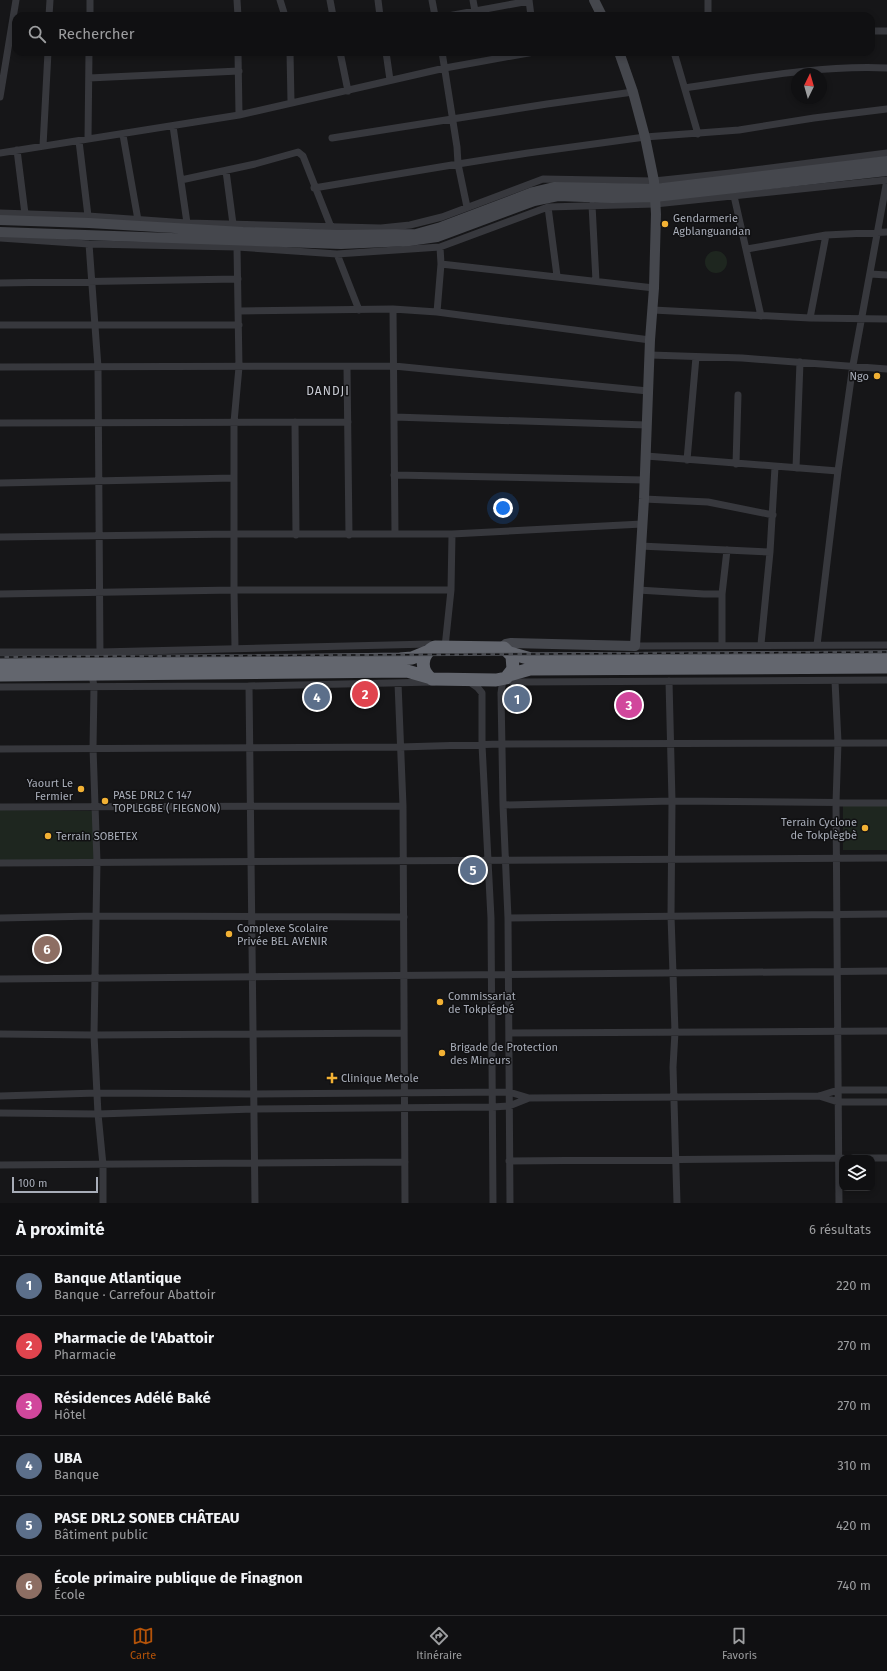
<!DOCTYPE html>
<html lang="fr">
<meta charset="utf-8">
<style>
:root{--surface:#101012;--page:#19191b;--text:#f1f3f6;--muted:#9c9d9f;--line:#303032;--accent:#b45309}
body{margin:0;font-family:"Fira Sans",sans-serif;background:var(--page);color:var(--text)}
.controls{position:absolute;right:12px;bottom:12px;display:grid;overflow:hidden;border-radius:8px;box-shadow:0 2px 6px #0003}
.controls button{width:36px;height:36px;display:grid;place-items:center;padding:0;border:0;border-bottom:1px solid var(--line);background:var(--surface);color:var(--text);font:20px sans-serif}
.compass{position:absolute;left:791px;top:68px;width:36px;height:36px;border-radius:50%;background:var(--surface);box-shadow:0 2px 6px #0003;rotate:5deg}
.scale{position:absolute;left:12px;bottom:10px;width:86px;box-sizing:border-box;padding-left:4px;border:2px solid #a8adb8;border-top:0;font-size:11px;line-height:14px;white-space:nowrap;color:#a8adb8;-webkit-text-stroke:3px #111113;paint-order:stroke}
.you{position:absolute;left:503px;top:508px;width:14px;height:14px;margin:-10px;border:3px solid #fff;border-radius:50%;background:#1a73e8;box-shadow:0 0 0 6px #1a73e833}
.badge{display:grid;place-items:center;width:26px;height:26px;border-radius:50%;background:var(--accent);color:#fff;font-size:13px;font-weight:700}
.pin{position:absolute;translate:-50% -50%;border:2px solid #fff;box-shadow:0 1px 4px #0006}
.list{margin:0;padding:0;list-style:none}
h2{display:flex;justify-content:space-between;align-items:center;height:52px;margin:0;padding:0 16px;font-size:17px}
h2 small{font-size:13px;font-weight:400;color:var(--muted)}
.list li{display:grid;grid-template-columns:26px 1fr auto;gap:12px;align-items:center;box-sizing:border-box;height:60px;padding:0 16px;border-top:1px solid var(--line)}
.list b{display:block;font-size:15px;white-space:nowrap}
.list p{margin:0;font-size:13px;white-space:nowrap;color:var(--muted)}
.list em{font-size:13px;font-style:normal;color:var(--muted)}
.icon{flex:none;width:22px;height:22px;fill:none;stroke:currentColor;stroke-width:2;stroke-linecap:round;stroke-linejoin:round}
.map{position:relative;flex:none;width:887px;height:1203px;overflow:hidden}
.search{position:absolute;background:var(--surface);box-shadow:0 2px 6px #0003;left:12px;right:12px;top:12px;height:44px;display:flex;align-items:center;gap:10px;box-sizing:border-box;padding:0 14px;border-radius:12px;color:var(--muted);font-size:15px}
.sheet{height:412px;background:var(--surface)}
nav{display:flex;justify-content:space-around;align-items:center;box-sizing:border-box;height:56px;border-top:1px solid var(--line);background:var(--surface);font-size:11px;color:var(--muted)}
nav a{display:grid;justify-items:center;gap:2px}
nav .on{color:var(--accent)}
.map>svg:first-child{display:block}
.green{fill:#1e261f}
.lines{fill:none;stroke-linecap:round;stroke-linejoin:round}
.street{stroke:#37383d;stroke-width:7}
.secondary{stroke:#45474d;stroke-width:10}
.highway{stroke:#63666e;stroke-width:13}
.rail-casing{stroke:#4a4c52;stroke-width:3}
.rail{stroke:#111113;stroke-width:1.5;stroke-dasharray:4.5;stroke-linecap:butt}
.poi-dot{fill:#f2b134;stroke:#111113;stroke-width:1.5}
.labels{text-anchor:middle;stroke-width:3;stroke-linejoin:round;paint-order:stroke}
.poi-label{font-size:11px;fill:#a8adb8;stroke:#111113;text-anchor:start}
.neighbourhood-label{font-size:12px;letter-spacing:1px;fill:#c9ccd4;stroke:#111113}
</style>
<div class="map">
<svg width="887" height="1203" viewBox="0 0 887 1203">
<rect width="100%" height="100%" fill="#161618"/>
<!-- green -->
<path class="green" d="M705 262a11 11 0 1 1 22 0a11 11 0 1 1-22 0Z
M 843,806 L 887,806 L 887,850 L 843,850 Z
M 0,810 L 95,811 L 96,862 L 0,861 Z"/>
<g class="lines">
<!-- street -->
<path class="street" d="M 237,0 L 238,16
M 280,0 L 285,16
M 330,0 L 333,16
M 378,0 L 380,16
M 432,0 L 435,16
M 473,0 L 475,11
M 529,0 L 531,16
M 49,16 L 50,0
M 90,16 L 90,0
M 448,16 L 529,1
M 708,16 L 708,0
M 871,31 L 887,31
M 238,52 L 239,115
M 290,52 L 291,102
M 340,52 L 348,91
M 386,52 L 390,80
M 674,52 L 698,134
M 89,78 L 239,71
M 685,88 C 752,78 820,65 887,68
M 0,97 L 16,0
M 173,126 L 187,223
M 123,135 L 138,220
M 332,138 L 547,104 L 633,92
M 88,139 L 89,52
M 79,141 L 88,216
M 43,146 L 48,52
M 17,150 L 25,214
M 0,153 L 239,115 L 445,68 L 534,52
M 226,171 L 233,224
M 181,180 L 255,164 L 298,152 L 303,156 L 331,227
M 314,188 L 458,164 L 457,147 L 442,52
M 734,196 L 761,316
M 592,205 L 596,281
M 467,207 L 458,164 L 528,153 L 645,137 L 739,130 L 814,118 L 887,109
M 548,207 L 557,276
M 0,213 L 88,216 L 187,223 L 381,228 L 410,225 L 442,217 L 543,179 L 654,181 L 730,173 L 887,153
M 0,238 L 89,244 L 237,247 L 337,254 L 440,247 L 548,207 L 655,204 L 887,180
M 89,244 L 98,367 L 100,657
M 747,249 L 826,235 L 887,232
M 337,254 L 359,310
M 441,264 L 654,288
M 870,274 L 887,275
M 0,283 L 238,279
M 393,309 L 395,534
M 653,310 L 810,318 L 887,319
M 239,311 L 393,309 L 437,312 L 650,340
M 437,312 L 441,264 L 440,247
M 810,318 L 826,235
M 0,325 L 239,325
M 650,355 L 742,358 L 887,369
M 0,367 L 394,366 L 648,391
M 347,367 L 349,535
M 394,417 L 647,425
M 295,422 L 296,535
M 0,423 L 348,422
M 646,456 L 838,471
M 687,460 L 696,357
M 736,464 L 738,395
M 796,468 L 800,362
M 394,475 L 645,480
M 0,483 L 234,478
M 644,499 L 708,502 L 773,515
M 0,537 L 234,534 L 452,534 L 642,524
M 640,546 L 770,552
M 638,590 L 704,594 L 722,594 L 727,550
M 0,594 L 234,590 L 451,590
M 722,594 L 722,645
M 761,644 L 770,552 L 775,467
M 817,645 L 838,471 L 853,365 L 887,180
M 635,646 L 887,645
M 445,647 L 451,590 L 452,534
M 235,648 L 234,590 L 234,422 L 239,367 L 237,247
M 0,652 L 100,652 L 430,644 L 435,647
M 92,674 L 94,687 L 93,748 L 97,862 L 94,1035 L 98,1114 L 103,1165 L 103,1203
M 506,678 L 513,682 L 518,682 L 887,680
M 503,679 L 501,693 L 503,805 L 508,918 L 510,1203
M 468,681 L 478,688 L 482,693 L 482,745 L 491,918 L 493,1203
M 669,681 L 672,801 L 671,916 L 675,1032 L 673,1067 L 677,1203
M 835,681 L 838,742 L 836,803 L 839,1203
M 398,683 L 403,806 L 405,1203
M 249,686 L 255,1203
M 0,687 L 249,686 L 434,682
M 0,749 L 400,747 L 501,744 L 887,743
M 503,805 L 672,801 L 887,803
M 0,807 L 403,806
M 0,863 L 887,858
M 0,918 L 95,916 L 404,917
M 508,918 L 887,914
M 0,979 L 887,971
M 509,1033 L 887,1031
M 0,1034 L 94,1035 L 404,1033
M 0,1096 L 97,1093 L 254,1094 L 509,1092 L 529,1098 L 819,1096 L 838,1090 L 887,1090
M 819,1096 L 838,1102 L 887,1102
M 0,1113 L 98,1114 L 254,1109 L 492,1107 L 509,1106 L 529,1098
M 853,1158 L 887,1158
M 509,1161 L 842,1158
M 0,1165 L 405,1162"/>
<!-- secondary -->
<path class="secondary" d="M 594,0 L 602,16
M 0,220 L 89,223 L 243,232 L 338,235 L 416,234 L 441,227 L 533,192 L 554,187 L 655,189 L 887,161
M 0,232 L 341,244 L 409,241 L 437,237 L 534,201 L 558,196 L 612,198 L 655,197 L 887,171
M 501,648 L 506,644 L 511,643 L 635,646 L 644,499 L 650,340 L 654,288 L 656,214 L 654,181 L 645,137 L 633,92 L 619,52"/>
<!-- highway -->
<path class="highway" d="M 435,647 L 504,648 L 512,656 L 513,669 L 506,678 L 496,680 L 432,679 C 419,671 421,653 435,647 Z
M 510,653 L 531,659 L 887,657
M 0,665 L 400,659 L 412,658 L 429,651
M 0,675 L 407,671 L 428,677
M 509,675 L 530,669 L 887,667"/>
<defs>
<path id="rail" d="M 0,657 L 887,652"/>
</defs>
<!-- rail casing -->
<use href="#rail" class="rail-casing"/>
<!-- rail -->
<use href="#rail" class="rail"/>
</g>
<!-- markers -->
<g class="poi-dot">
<circle cx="665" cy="224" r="4"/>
<circle cx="877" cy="376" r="4"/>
<circle cx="81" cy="789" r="4"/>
<circle cx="105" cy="801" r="4"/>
<circle cx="865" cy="828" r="4"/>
<circle cx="48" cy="836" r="4"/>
<circle cx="229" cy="934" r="4"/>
<circle cx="440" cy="1002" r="4"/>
<circle cx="442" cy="1053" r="4"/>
<path d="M330 1072h4v4h4v4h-4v4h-4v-4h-4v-4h4z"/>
</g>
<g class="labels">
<!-- poi labels -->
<g class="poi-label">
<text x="673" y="222">Gendarmerie<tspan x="673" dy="13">Agblanguandan</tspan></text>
<text x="869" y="380" text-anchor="end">Ngo</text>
<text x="73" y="787" text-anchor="end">Yaourt Le<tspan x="73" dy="13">Fermier</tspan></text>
<text x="113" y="799">PASE DRL2 C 147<tspan x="113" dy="13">TOPLEGBE ( FIEGNON)</tspan></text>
<text x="857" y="826" text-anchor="end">Terrain Cyclone<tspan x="857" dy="13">de Tokplègbè</tspan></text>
<text x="56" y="840">Terrain SOBETEX</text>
<text x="237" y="932">Complexe Scolaire<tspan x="237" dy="13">Privée BEL AVENIR</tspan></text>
<text x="448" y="1000">Commissariat<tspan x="448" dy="13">de Tokplégbé</tspan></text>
<text x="450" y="1051">Brigade de Protection<tspan x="450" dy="13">des Mineurs</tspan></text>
<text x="341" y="1082">Clinique Metole</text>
</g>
<!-- neighbourhood labels -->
<g class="neighbourhood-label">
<text x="328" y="395">DANDJI</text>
</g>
</g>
</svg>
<div class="controls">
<button><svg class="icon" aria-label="layers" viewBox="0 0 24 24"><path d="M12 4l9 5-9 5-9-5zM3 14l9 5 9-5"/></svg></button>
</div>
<svg class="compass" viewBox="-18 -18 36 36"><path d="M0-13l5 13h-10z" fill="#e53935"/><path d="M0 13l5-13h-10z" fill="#9c9d9f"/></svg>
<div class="scale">100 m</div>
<div class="you"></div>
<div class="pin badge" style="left:517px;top:699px;background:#5c6f8a">1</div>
<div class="pin badge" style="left:365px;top:694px;background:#e0444e">2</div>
<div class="pin badge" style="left:629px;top:705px;background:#d1479c">3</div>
<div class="pin badge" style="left:317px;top:697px;background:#5c6f8a">4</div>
<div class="pin badge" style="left:473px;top:870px;background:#5c6f8a">5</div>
<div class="pin badge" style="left:47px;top:949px;background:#8d6e63">6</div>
<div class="search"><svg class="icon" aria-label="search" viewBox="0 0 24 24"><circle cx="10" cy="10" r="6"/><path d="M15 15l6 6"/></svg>Rechercher</div>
</div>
<section class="sheet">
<h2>À proximité<small>6 résultats</small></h2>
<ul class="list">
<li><span class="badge" style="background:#5c6f8a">1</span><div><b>Banque Atlantique</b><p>Banque · Carrefour Abattoir</p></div><em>220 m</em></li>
<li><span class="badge" style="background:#e0444e">2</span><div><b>Pharmacie de l'Abattoir</b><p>Pharmacie</p></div><em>270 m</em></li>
<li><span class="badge" style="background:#d1479c">3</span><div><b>Résidences Adélé Baké</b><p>Hôtel</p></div><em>270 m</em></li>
<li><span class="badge" style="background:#5c6f8a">4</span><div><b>UBA</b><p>Banque</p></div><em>310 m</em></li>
<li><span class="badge" style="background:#5c6f8a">5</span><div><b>PASE DRL2 SONEB CHÂTEAU</b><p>Bâtiment public</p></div><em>420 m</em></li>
<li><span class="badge" style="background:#8d6e63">6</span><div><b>École primaire publique de Finagnon</b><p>École</p></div><em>740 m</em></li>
</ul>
</section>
<nav>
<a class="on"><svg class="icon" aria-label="map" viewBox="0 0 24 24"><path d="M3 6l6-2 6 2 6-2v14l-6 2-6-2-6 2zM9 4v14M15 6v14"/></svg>Carte</a>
<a><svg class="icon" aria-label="directions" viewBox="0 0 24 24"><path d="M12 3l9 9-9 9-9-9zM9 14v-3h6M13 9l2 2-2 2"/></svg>Itinéraire</a>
<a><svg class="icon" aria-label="saved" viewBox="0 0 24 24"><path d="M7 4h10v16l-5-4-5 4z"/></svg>Favoris</a>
</nav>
